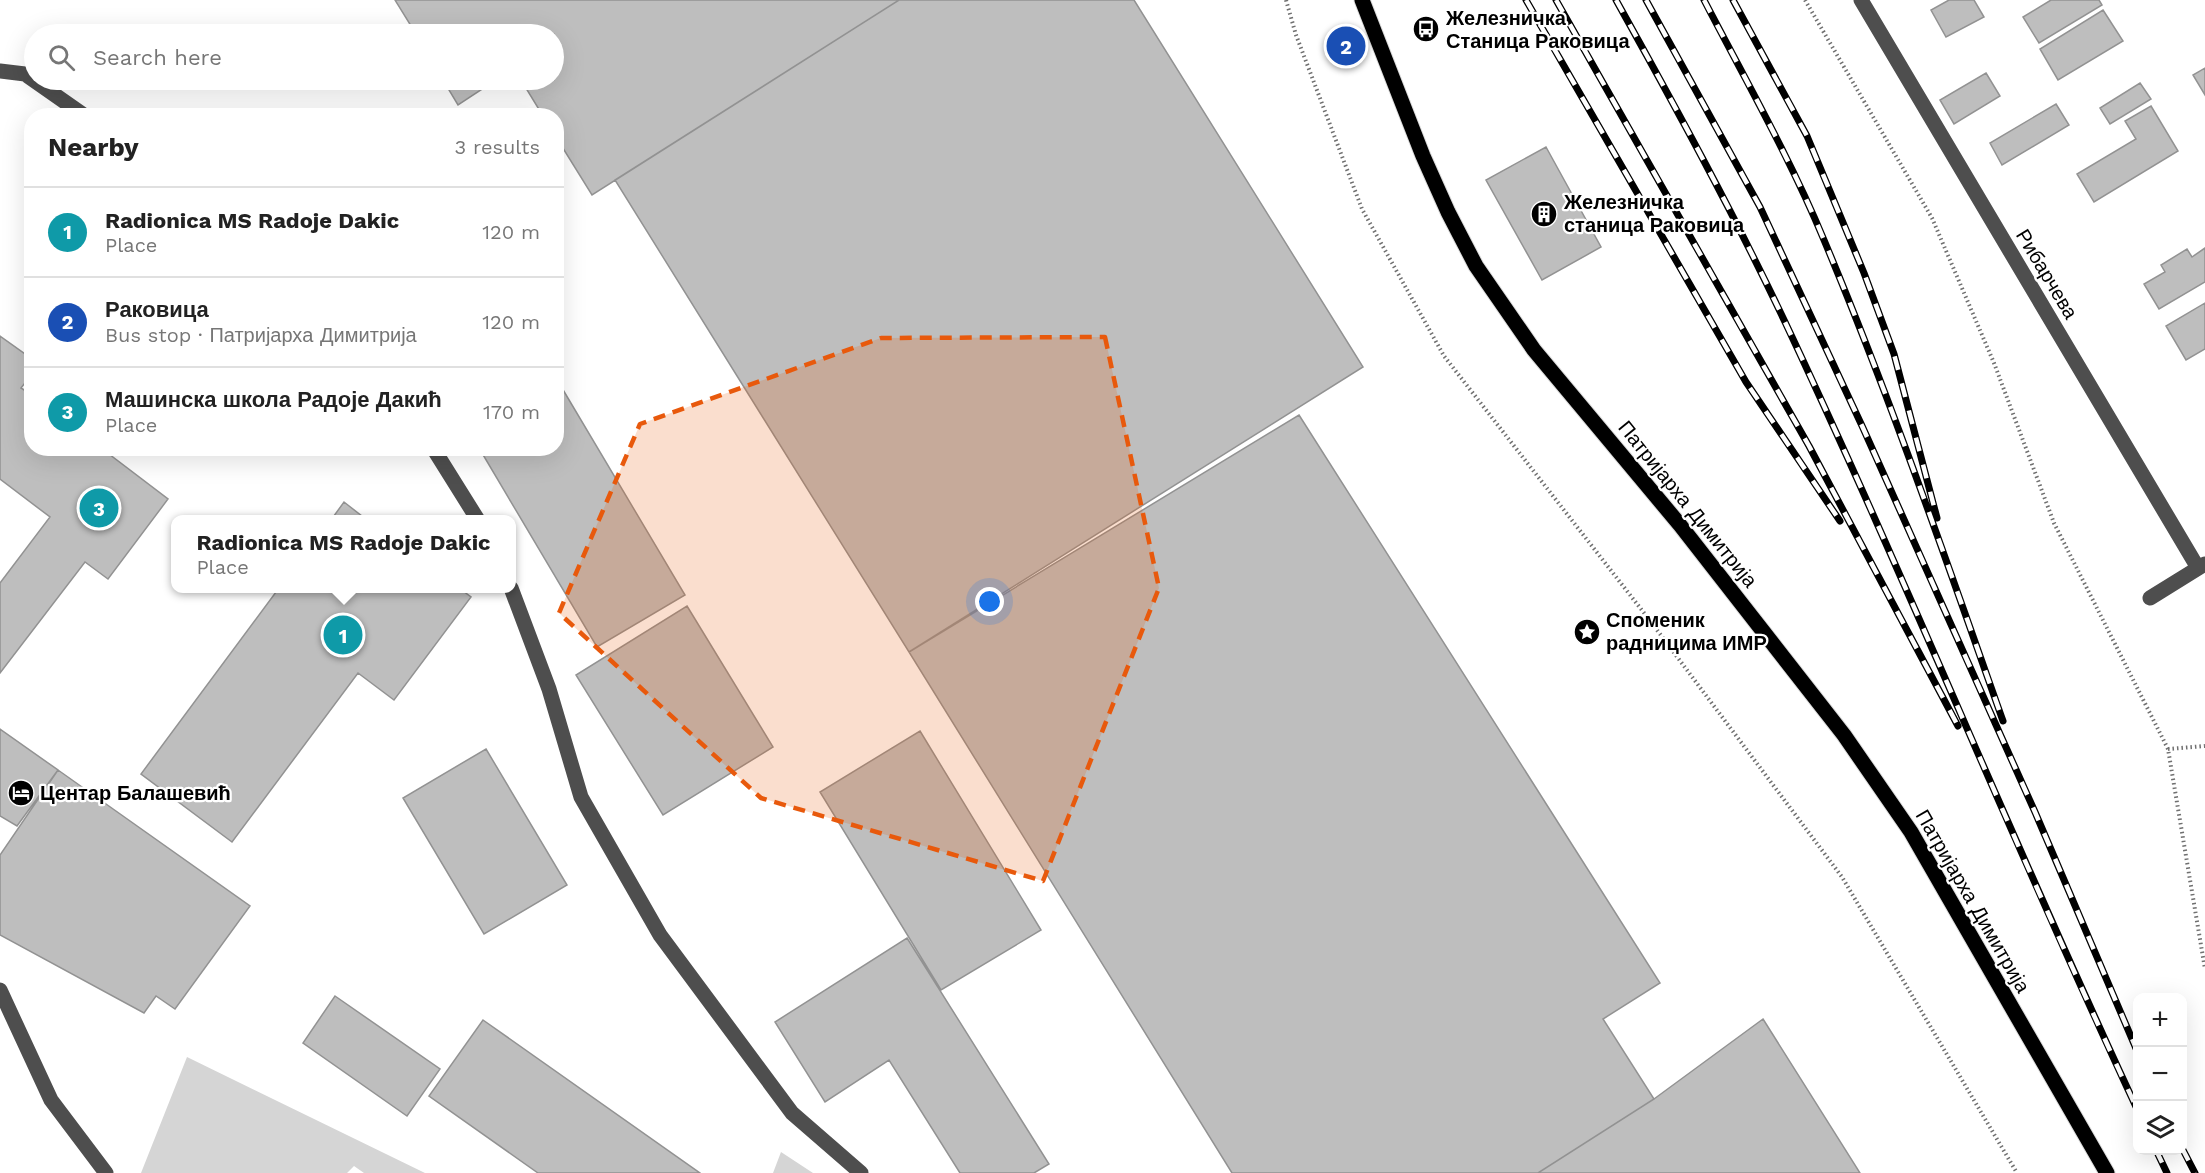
<!DOCTYPE html>
<meta charset="utf-8">
<style>
:root{--surface:#fff;--page:#f6f6f6;--text:#222;--muted:#767676;--line:#e0e0e0;--accent:#000}
body{margin:0;font-family:"Work Sans",sans-serif;background:var(--page);color:var(--text)}
.controls{position:absolute;right:18px;bottom:18px;display:grid;overflow:hidden;border-radius:12px;box-shadow:0 6px 24px #0002}
.controls button{width:54px;height:54px;display:grid;place-items:center;padding:0;border:0;border-bottom:2px solid var(--line);background:var(--surface);color:var(--text);font:30px sans-serif}
.you{position:absolute;left:990px;top:602px;width:21px;height:21px;margin:-15px;border:4px solid #fff;border-radius:50%;background:#1a73e8;box-shadow:0 0 0 9px #1a73e833}
.badge{display:grid;place-items:center;width:39px;height:39px;border-radius:50%;background:var(--accent);color:#fff;font-size:20px;font-weight:700}
.pin{position:absolute;translate:-50% -50%;border:3px solid #fff;box-shadow:0 2px 6px #0006}
.popup{position:absolute;left:171px;top:515px;width:345px;height:78px;box-sizing:border-box;display:grid;place-content:center;border-radius:12px;background:var(--surface);filter:drop-shadow(0 2px 4px #0005);font-size:20px;white-space:nowrap;color:var(--muted)}
.popup b{font-size:22px;color:var(--text)}
.popup::after{content:'';position:absolute;left:50%;top:100%;margin-left:-12px;border:12px solid transparent;border-top-color:var(--surface)}
.list{margin:0;padding:0;list-style:none}
h2{display:flex;justify-content:space-between;align-items:center;height:78px;margin:0;padding:0 24px;font-size:26px}
h2 small{font-size:20px;font-weight:400;color:var(--muted)}
.list li{display:grid;grid-template-columns:39px 1fr auto;gap:18px;align-items:center;box-sizing:border-box;height:90px;padding:0 24px;border-top:2px solid var(--line)}
.list b{display:block;font-size:22px;white-space:nowrap}
.list p{margin:0;font-size:20px;white-space:nowrap;color:var(--muted)}
.list em{font-size:20px;font-style:normal;color:var(--muted)}
.icon{flex:none;width:33px;height:33px;fill:none;stroke:currentColor;stroke-width:2;stroke-linecap:round;stroke-linejoin:round}
.map{position:relative;flex:none;width:2205px;height:1173px;overflow:hidden}
.search{position:absolute;background:var(--surface);box-shadow:0 6px 24px #0002;left:24px;top:24px;width:540px;height:66px;display:flex;align-items:center;gap:15px;box-sizing:border-box;padding:0 21px;border-radius:33px;color:var(--muted);font-size:22px}
.panel{position:absolute;background:var(--surface);box-shadow:0 6px 24px #0002;left:24px;top:108px;width:540px;height:348px;border-radius:24px}
.map>svg:first-child{display:block}
.green{fill:#d5d5d5}
.building{fill:#bebebe;stroke:#929292;stroke-width:1.5}
.lines{fill:none;stroke-linecap:round;stroke-linejoin:round}
.major-casing{stroke:#dbdbdb;stroke-width:17}
.path{stroke:#707070;stroke-width:4;stroke-dasharray:1.5 3;stroke-linecap:butt}
.minor{stroke:#4e4e4e;stroke-width:15}
.major{stroke:#000;stroke-width:15}
.rail-casing{stroke:#000;stroke-width:7}
.rail{stroke:#fff;stroke-width:4.5;stroke-dasharray:14;stroke-linecap:butt}
.marked{fill:#e8590c;fill-opacity:0.2;stroke:#e8590c;stroke-width:4.5;stroke-dasharray:12 8;stroke-linejoin:round}
.labels{text-anchor:middle;stroke-width:4.5;stroke-linejoin:round;paint-order:stroke}
.poi-label{font-size:20px;font-weight:bold;fill:#000;stroke:#fff;text-anchor:start}
.street-label{font-size:20px;fill:#000;stroke:#fff}
</style>
<div class="map">
<svg width="2205" height="1173" viewBox="0 0 2205 1173">
<rect width="100%" height="100%" fill="#fff"/>
<!-- green -->
<path class="green" d="M 187,1057 L 425,1173 L 364,1173 L 354,1166 L 347,1173 L 141,1173 Z
M 781,1152 L 813,1173 L 773,1173 Z"/>
<!-- building -->
<path class="building" d="M 395,0 L 899,0 L 592,195 L 556,137 L 556,116 L 543,116 L 521,80 L 554,80 L 554,34 L 416,34 Z
M 899,0 L 1134,0 L 1363,367 L 909,652 L 615,180 Z
M 1949,0 L 1974,0 L 1984,17 L 1946,37 L 1931,10 Z
M 2051,0 L 2099,0 L 2102,5 L 2039,43 L 2023,17 Z
M 2103,10 L 2123,41 L 2058,80 L 2040,49 Z
M 2205,68 L 2205,95 L 2193,75 Z
M 1986,73 L 2000,96 L 1954,124 L 1940,100 Z
M 443,80 L 496,80 L 458,105 Z
M 2140,83 L 2151,99 L 2110,124 L 2100,108 Z
M 2056,104 L 2069,125 L 2002,165 L 1990,143 Z
M 2151,106 L 2178,151 L 2094,202 L 2077,174 L 2136,139 L 2125,121 Z
M 1546,147 L 1601,247 L 1542,280 L 1486,180 Z
M 2205,248 L 2205,282 L 2159,309 L 2144,284 L 2165,272 L 2161,265 L 2187,249 L 2192,257 Z
M 2205,303 L 2205,349 L 2186,360 L 2166,326 Z
M 0,336 L 32,359 L 32,374 L 21,388 L 32,395 L 32,448 L 101,448 L 168,499 L 108,579 L 85,562 L 0,673 L 0,583 L 50,517 L 0,479 Z
M 556,378 L 685,595 L 597,647 L 479,448 L 556,448 Z
M 1299,415 L 1660,983 L 1603,1019 L 1654,1099 L 1538,1173 L 1232,1173 L 909,652 Z
M 344,502 L 367,520 L 331,520 Z
M 279,588 L 459,588 L 471,597 L 394,700 L 358,673 L 232,842 L 141,774 Z
M 687,606 L 773,747 L 663,815 L 576,675 Z
M 0,729 L 58,770 L 17,826 L 0,816 Z
M 920,731 L 1041,930 L 941,990 L 820,792 Z
M 486,749 L 567,885 L 484,934 L 403,798 Z
M 58,770 L 250,906 L 175,1009 L 156,996 L 144,1013 L 0,935 L 0,855 Z
M 907,938 L 1049,1164 L 1034,1173 L 960,1173 L 889,1060 L 825,1102 L 775,1022 Z
M 335,996 L 440,1069 L 407,1116 L 303,1043 Z
M 1763,1019 L 1860,1173 L 1538,1173 L 1654,1099 Z
M 483,1020 L 700,1173 L 538,1173 L 429,1096 Z"/>
<g class="lines">
<defs>
<path id="major" d="M 1362,0 L 1423,156 L 1448,212 L 1476,266 L 1534,350 L 1680,525 L 1844,735 L 1911,832 L 2107,1173"/>
</defs>
<!-- major casing -->
<use href="#major" class="major-casing"/>
<!-- path -->
<path class="path" d="M 1286,0 L 1296,35 L 1362,209 L 1444,356 L 1648,618 L 1842,877 L 2017,1173
M 1805,0 L 1932,218 L 1994,363 L 2054,523 L 2168,749 L 2205,969
M 2168,749 L 2205,746"/>
<!-- minor -->
<path class="minor" d="M 1861,0 L 2198,568
M 0,71 L 25,74 L 85,116
M 433,448 L 478,520
M 511,588 L 549,689 L 581,797 L 660,935 L 792,1113 L 861,1173
M 2150,598 L 2205,564
M 0,990 L 51,1100 L 106,1173"/>
<!-- major -->
<use href="#major" class="major"/>
<defs>
<path id="rail" d="M 1526,0 L 1746,382 L 1840,521
M 1556,0 L 1809,446 L 1958,726
M 1616,0 C 1675,106 1733,212 1785,322 C 1908,583 2016,850 2138,1111
M 1646,0 L 1760,207 L 1863,428 L 2035,812 L 2138,1053
M 1704,0 C 1745,79 1790,158 1824,240 C 1890,397 1946,560 2003,721
M 1733,0 L 1807,136 L 1864,273 L 1894,354 L 1937,518
M 2182,1148 L 2195,1173
M 2156,1150 L 2167,1173"/>
</defs>
<!-- rail casing -->
<use href="#rail" class="rail-casing"/>
<!-- rail -->
<use href="#rail" class="rail"/>
</g>
<!-- marked area -->
<path class="marked" d="M 1105,337 L 1159,588 L 1043,881 L 761,798 L 559,613 L 640,424 L 881,338 Z"/>
<!-- icons -->
<defs>
<symbol id="bus-disc" viewBox="-11 -11 22 22"><circle r="9.5" fill="#000" stroke="#fff"/><path d="M-5-6H5V4H4V6H2V4H-2V6H-4V4H-5ZM-3.5-4V0h7V-4ZM-3.5 1.2v1.5H-2V1.2ZM2 1.2v1.5H3.5V1.2Z" fill="#fff"/></symbol>
<symbol id="building-disc" viewBox="-11 -11 22 22"><circle r="9.5" fill="#000" stroke="#fff"/><path d="M-4-6H4V6H1V3H-1V6H-4ZM-2.5-4.3h1.7v1.8h-1.7ZM.8-4.3h1.7v1.8H.8ZM-2.5-1h1.7V.8h-1.7ZM.8-1h1.7V.8H.8Z" fill="#fff"/></symbol>
<symbol id="sight-disc" viewBox="-11 -11 22 22"><circle r="9.5" fill="#000" stroke="#fff"/><path d="M0-6L1.8-2.2L6-1.7L2.9 1.2L3.7 5.4L0 3.3L-3.7 5.4L-2.9 1.2L-6-1.7L-1.8-2.2Z" fill="#fff"/></symbol>
<symbol id="hotel-disc" viewBox="-11 -11 22 22"><circle r="9.5" fill="#000" stroke="#fff"/><path d="M-6-4.5h1.5V1H6V5H4.5V3h-9V5H-6ZM-4 0a1.8 1.8 0 1 1 3.6 0ZM.5 0V-2.5h3Q6-2.5 6 0Z" fill="#fff"/></symbol>
</defs>
<g fill-rule="evenodd">
<use href="#bus-disc" x="1411" y="14" width="30" height="30"/>
<use href="#building-disc" x="1529" y="199" width="30" height="30"/>
<use href="#sight-disc" x="1572" y="617" width="30" height="30"/>
<use href="#hotel-disc" x="6" y="778" width="30" height="30"/>
</g>
<g class="labels">
<!-- poi labels -->
<g class="poi-label">
<text x="1446" y="25">Железничка<tspan x="1446" dy="23">Станица Раковица</tspan></text>
<text x="1564" y="209">Железничка<tspan x="1564" dy="23">станица Раковица</tspan></text>
<text x="1606" y="627">Споменик<tspan x="1606" dy="23">радницима ИМР</tspan></text>
<text x="40" y="800">Центар Балашевић</text>
</g>
<!-- street labels -->
<g class="street-label">
<text transform="translate(2047 274) rotate(59)" y="7">Рибарчева</text>
<text transform="translate(1688 504) rotate(51)" y="7">Патријарха Димитрија</text>
<text transform="translate(1973 901) rotate(60)" y="7">Патријарха Димитрија</text>
</g>
</g>
</svg>
<div class="controls">
<button>+</button>
<button>−</button>
<button><svg class="icon" aria-label="layers" viewBox="0 0 24 24"><path d="M12 4l9 5-9 5-9-5zM3 14l9 5 9-5"/></svg></button>
</div>
<div class="you"></div>
<div class="pin badge" style="left:343px;top:635px;background:#0f9aa8">1</div>
<div class="popup"><b>Radionica MS Radoje Dakic</b>Place</div>
<div class="pin badge" style="left:1346px;top:46px;background:#1a4fb4">2</div>
<div class="pin badge" style="left:99px;top:508px;background:#0f9aa8">3</div>
<div class="search"><svg class="icon" aria-label="search" viewBox="0 0 24 24"><circle cx="10" cy="10" r="6"/><path d="M15 15l6 6"/></svg>Search here</div>
<section class="panel">
<h2>Nearby<small>3 results</small></h2>
<ul class="list">
<li><span class="badge" style="background:#0f9aa8">1</span><div><b>Radionica MS Radoje Dakic</b><p>Place</p></div><em>120 m</em></li>
<li><span class="badge" style="background:#1a4fb4">2</span><div><b>Раковица</b><p>Bus stop · Патријарха Димитрија</p></div><em>120 m</em></li>
<li><span class="badge" style="background:#0f9aa8">3</span><div><b>Машинска школа Радоје Дакић</b><p>Place</p></div><em>170 m</em></li>
</ul>
</section>
</div>
